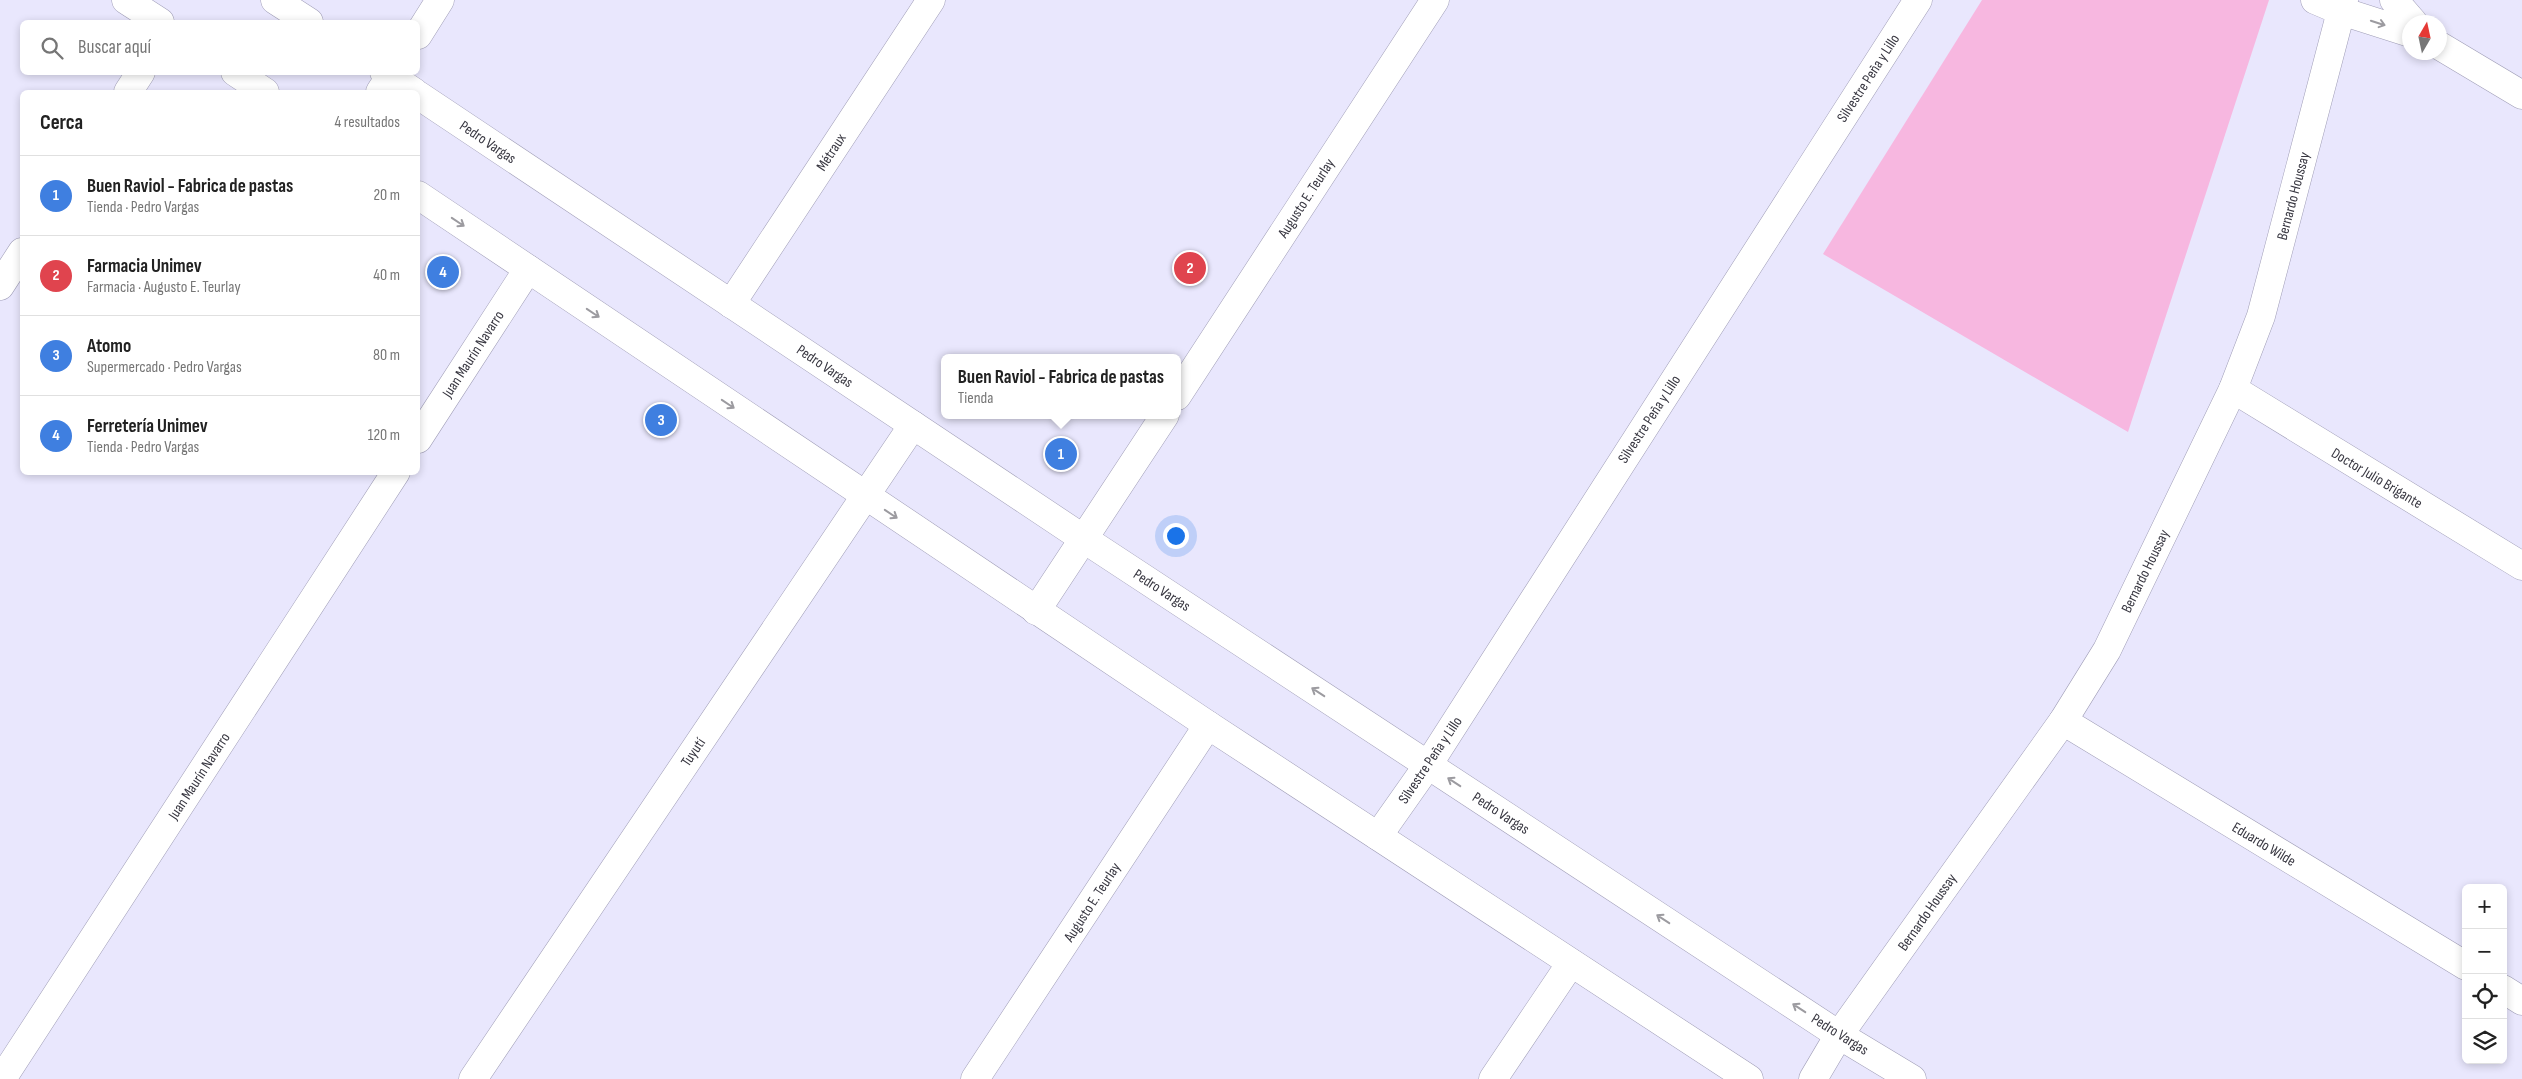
<!DOCTYPE html>
<html lang="es">
<meta charset="utf-8">
<style>
:root{--surface:#fff;--page:#f2f2f2;--text:#222;--muted:#767676;--line:#e0e0e0;--accent:#38745e}
body{margin:0;font-family:"Sofia Sans Condensed",sans-serif;background:var(--page);color:var(--text)}
.controls{position:absolute;right:15px;bottom:15px;display:grid;overflow:hidden;border-radius:8px;box-shadow:0 2px 8px #0003}
.controls button{width:45px;height:45px;display:grid;place-items:center;padding:0;border:0;border-bottom:1px solid var(--line);background:var(--surface);color:var(--text);font:25px sans-serif}
.compass{position:absolute;left:2402px;top:15px;width:45px;height:45px;border-radius:50%;background:var(--surface);box-shadow:0 2px 8px #0003;rotate:9deg}
.you{position:absolute;left:1175px;top:535px;width:18px;height:18px;margin:-12px;border:4px solid #fff;border-radius:50%;background:#1a73e8;box-shadow:0 0 0 8px #1a73e833}
.badge{display:grid;place-items:center;width:32px;height:32px;border-radius:50%;background:var(--accent);color:#fff;font-size:16px;font-weight:700}
.pin{position:absolute;translate:-50% -50%;border:2px solid #fff;box-shadow:0 1px 5px #0006}
.popup{position:absolute;left:941px;top:354px;width:240px;height:65px;box-sizing:border-box;display:grid;place-content:center;border-radius:8px;background:var(--surface);filter:drop-shadow(0 1px 4px #0005);font-size:16px;white-space:nowrap;color:var(--muted)}
.popup b{font-size:19px;color:var(--text)}
.popup::after{content:'';position:absolute;left:50%;top:100%;margin-left:-10px;border:10px solid transparent;border-top-color:var(--surface)}
.list{margin:0;padding:0;list-style:none}
h2{display:flex;justify-content:space-between;align-items:center;height:65px;margin:0;padding:0 20px;font-size:21px}
h2 small{font-size:16px;font-weight:400;color:var(--muted)}
.list li{display:grid;grid-template-columns:32px 1fr auto;gap:15px;align-items:center;box-sizing:border-box;height:80px;padding:0 20px;border-top:1px solid var(--line)}
.list b{display:block;font-size:19px;white-space:nowrap}
.list p{margin:0;font-size:16px;white-space:nowrap;color:var(--muted)}
.list em{font-size:16px;font-style:normal;color:var(--muted)}
.icon{flex:none;width:28px;height:28px;fill:none;stroke:currentColor;stroke-width:2;stroke-linecap:round;stroke-linejoin:round}
.map{position:relative;flex:none;width:2522px;height:1079px;overflow:hidden}
.search{position:absolute;background:var(--surface);box-shadow:0 2px 8px #0003;left:20px;top:20px;width:400px;height:55px;display:flex;align-items:center;gap:12px;box-sizing:border-box;padding:0 18px;border-radius:8px;color:var(--muted);font-size:19px}
.panel{position:absolute;background:var(--surface);box-shadow:0 2px 8px #0003;left:20px;top:90px;width:400px;height:385px;border-radius:8px}
.map>svg:first-child{display:block}
.green{fill:#f7b7e0}
.lines{fill:none;stroke-linecap:round;stroke-linejoin:round}
.minor-casing{stroke:#a09eb7;stroke-width:29}
.tertiary-casing{stroke:#a09eb7;stroke-width:29}
.minor{stroke:#fff;stroke-width:28}
.tertiary{stroke:#fff;stroke-width:28}
.oneway{stroke:#9c9ba0}
.labels{text-anchor:middle;stroke-width:4;stroke-linejoin:round;paint-order:stroke}
.street-label{font-size:15px;fill:#383741;stroke:#fff}
</style>
<div class="map">
<svg width="2522" height="1079" viewBox="0 0 2522 1079">
<rect width="100%" height="100%" fill="#e9e7fd"/>
<!-- green -->
<path class="green" d="M 1982,0 L 2269,0 L 2128,432 L 1823,254 Z"/>
<g class="lines">
<defs>
<path id="minor" d="M 2315,0 L 2341,11 L 2410,33
M 2394,0 L 2413,22
M 418,35 L 440,0
M 2440,46 L 2522,95
M 128,92 L 141,72
M 380,92 L 393,72
M 0,286 L 22,252
M 731,304 L 931,0
M 2233,389 L 2522,566
M 1177,396 L 1435,0
M 418,439 L 528,269
M 1036,611 L 1165,415
M 2063,721 L 2466,966
M 1378,836 L 1428,765 L 1918,0
M 2503,989 L 2522,1001
M 2,1079 L 396,472
M 473,1079 L 913,425
M 975,1079 L 1208,725
M 1493,1079 L 1571,963"/>
<path id="tertiary" d="M 126,0 L 160,22
M 275,0 L 309,22
M 235,72 L 265,92
M 384,72 L 414,92
M 418,95 L 1084,539 L 1839,1035 L 1912,1079
M 418,195 L 1208,725 L 1749,1079
M 1813,1079 L 1839,1035 L 2063,721 L 2107,650 L 2233,389 L 2261,316 L 2344,0"/>
</defs>
<!-- minor casing -->
<use href="#minor" class="minor-casing"/>
<!-- tertiary casing -->
<use href="#tertiary" class="tertiary-casing"/>
<!-- minor -->
<use href="#minor" class="minor"/>
<!-- tertiary -->
<use href="#tertiary" class="tertiary"/>
</g>
<!-- one-way arrows -->
<defs><path id="oneway-shaft" d="M-6 0H5M1.5-3L5.5 0L1.5 3" fill="none" stroke-width="1.6" stroke-linecap="round" stroke-linejoin="round" transform="scale(1.25)"/></defs>
<g class="oneway">
<use href="#oneway-shaft" transform="translate(2378 23) rotate(18)"/>
<use href="#oneway-shaft" transform="translate(458 222) rotate(34)"/>
<use href="#oneway-shaft" transform="translate(593 313) rotate(34)"/>
<use href="#oneway-shaft" transform="translate(728 404) rotate(34)"/>
<use href="#oneway-shaft" transform="translate(891 514) rotate(34)"/>
<use href="#oneway-shaft" transform="translate(1318 692) rotate(-147)"/>
<use href="#oneway-shaft" transform="translate(1454 782) rotate(-147)"/>
<use href="#oneway-shaft" transform="translate(1663 919) rotate(-147)"/>
<use href="#oneway-shaft" transform="translate(1799 1008) rotate(-147)"/>
</g>
<g class="labels">
<!-- street labels -->
<g class="street-label">
<text transform="translate(1868 78) rotate(-57)" y="5">Silvestre Peña y Lillo</text>
<text transform="translate(488 142) rotate(34)" y="5">Pedro Vargas</text>
<text transform="translate(831 152) rotate(-57)" y="5">Métraux</text>
<text transform="translate(2293 196) rotate(-75)" y="5">Bernardo Houssay</text>
<text transform="translate(1306 198) rotate(-57)" y="5">Augusto E. Teurlay</text>
<text transform="translate(473 354) rotate(-57)" y="5">Juan Maurín Navarro</text>
<text transform="translate(825 366) rotate(34)" y="5">Pedro Vargas</text>
<text transform="translate(1649 419) rotate(-57)" y="5">Silvestre Peña y Lillo</text>
<text transform="translate(2377 478) rotate(31)" y="5">Doctor Julio Brigante</text>
<text transform="translate(2145 571) rotate(-64)" y="5">Bernardo Houssay</text>
<text transform="translate(1162 590) rotate(33)" y="5">Pedro Vargas</text>
<text transform="translate(693 752) rotate(-56)" y="5">Tuyutí</text>
<text transform="translate(1430 760) rotate(-56)" y="5">Silvestre Peña y Lillo</text>
<text transform="translate(199 776) rotate(-57)" y="5">Juan Maurín Navarro</text>
<text transform="translate(1501 813) rotate(33)" y="5">Pedro Vargas</text>
<text transform="translate(2264 844) rotate(31)" y="5">Eduardo Wilde</text>
<text transform="translate(1092 902) rotate(-57)" y="5">Augusto E. Teurlay</text>
<text transform="translate(1927 912) rotate(-55)" y="5">Bernardo Houssay</text>
<text transform="translate(1840 1034) rotate(32)" y="5">Pedro Vargas</text>
</g>
</g>
</svg>
<div class="controls">
<button>+</button>
<button>−</button>
<button><svg class="icon" aria-label="locate" viewBox="0 0 24 24"><circle cx="12" cy="12" r="6"/><path d="M12 2v4M12 18v4M2 12h4M18 12h4"/></svg></button>
<button><svg class="icon" aria-label="layers" viewBox="0 0 24 24"><path d="M12 4l9 5-9 5-9-5zM3 14l9 5 9-5"/></svg></button>
</div>
<svg class="compass" viewBox="-18 -18 36 36"><path d="M0-13l5 13h-10z" fill="#e53935"/><path d="M0 13l5-13h-10z" fill="#767676"/></svg>
<div class="you"></div>
<div class="pin badge" style="left:1061px;top:454px;background:#3f7fe0">1</div>
<div class="popup"><b>Buen Raviol - Fabrica de pastas</b>Tienda</div>
<div class="pin badge" style="left:1190px;top:268px;background:#e0444e">2</div>
<div class="pin badge" style="left:661px;top:420px;background:#3f7fe0">3</div>
<div class="pin badge" style="left:443px;top:272px;background:#3f7fe0">4</div>
<div class="search"><svg class="icon" aria-label="search" viewBox="0 0 24 24"><circle cx="10" cy="10" r="6"/><path d="M15 15l6 6"/></svg>Buscar aquí</div>
<section class="panel">
<h2>Cerca<small>4 resultados</small></h2>
<ul class="list">
<li><span class="badge" style="background:#3f7fe0">1</span><div><b>Buen Raviol - Fabrica de pastas</b><p>Tienda · Pedro Vargas</p></div><em>20 m</em></li>
<li><span class="badge" style="background:#e0444e">2</span><div><b>Farmacia Unimev</b><p>Farmacia · Augusto E. Teurlay</p></div><em>40 m</em></li>
<li><span class="badge" style="background:#3f7fe0">3</span><div><b>Atomo</b><p>Supermercado · Pedro Vargas</p></div><em>80 m</em></li>
<li><span class="badge" style="background:#3f7fe0">4</span><div><b>Ferretería Unimev</b><p>Tienda · Pedro Vargas</p></div><em>120 m</em></li>
</ul>
</section>
</div>
